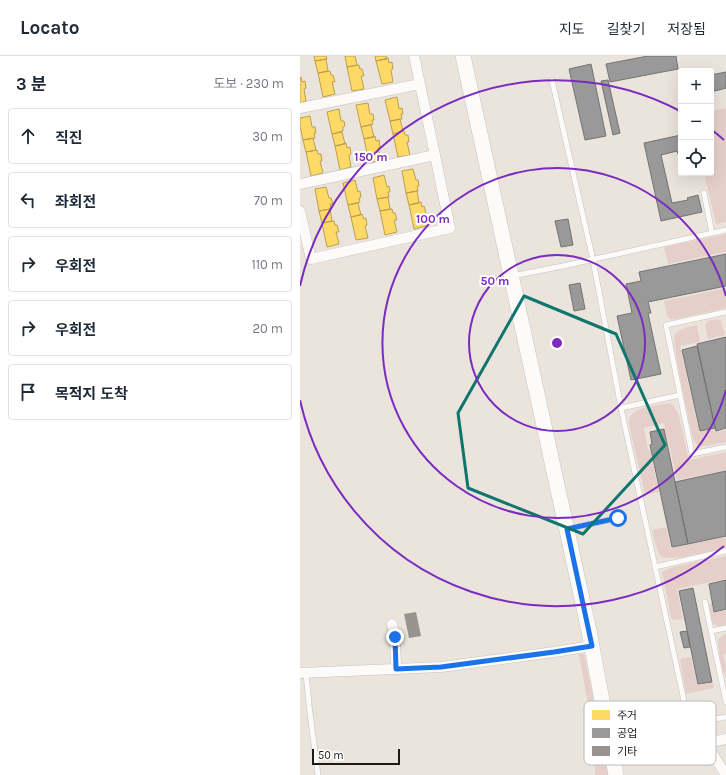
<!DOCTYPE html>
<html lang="ko">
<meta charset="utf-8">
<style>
:root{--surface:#fff;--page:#f6f6f7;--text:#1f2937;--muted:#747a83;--line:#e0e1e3}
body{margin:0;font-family:Karla,"Noto Sans KR",sans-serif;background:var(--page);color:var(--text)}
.controls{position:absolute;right:12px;top:12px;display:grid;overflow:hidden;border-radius:4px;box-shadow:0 4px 16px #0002}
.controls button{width:36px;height:36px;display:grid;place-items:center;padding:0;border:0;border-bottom:1px solid var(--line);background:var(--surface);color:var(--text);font:20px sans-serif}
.scale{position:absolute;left:12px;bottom:10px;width:88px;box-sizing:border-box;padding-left:4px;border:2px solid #1e1a15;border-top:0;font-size:11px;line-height:14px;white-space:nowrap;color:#1e1a15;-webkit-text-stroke:3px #fff;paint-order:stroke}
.stop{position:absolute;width:12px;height:12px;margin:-9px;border:3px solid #1a73e8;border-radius:50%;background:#fff}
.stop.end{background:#1a73e8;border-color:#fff;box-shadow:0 1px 4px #0008}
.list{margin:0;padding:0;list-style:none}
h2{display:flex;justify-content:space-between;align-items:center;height:52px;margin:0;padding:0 16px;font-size:17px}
h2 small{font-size:13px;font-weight:400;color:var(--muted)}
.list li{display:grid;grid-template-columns:26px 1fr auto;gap:12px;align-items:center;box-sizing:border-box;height:56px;margin:0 8px 8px;padding:0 8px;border:1px solid var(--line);border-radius:4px}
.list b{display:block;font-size:15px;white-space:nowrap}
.list em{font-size:13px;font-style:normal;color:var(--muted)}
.icon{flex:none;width:22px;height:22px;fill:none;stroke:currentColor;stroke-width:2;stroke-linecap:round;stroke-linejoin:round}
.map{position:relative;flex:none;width:426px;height:719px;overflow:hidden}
header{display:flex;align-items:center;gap:24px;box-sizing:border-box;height:56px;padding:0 20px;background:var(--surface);border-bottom:1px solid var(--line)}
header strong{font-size:19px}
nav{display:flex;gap:22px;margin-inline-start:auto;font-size:14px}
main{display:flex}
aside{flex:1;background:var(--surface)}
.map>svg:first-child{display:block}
.green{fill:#e6cfc9}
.homes{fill:#ffd966;stroke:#bca04e}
.industry{fill:#999;stroke:#747371}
.building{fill:#98938e}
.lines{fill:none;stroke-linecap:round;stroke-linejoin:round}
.service-casing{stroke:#c7c2bd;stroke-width:6}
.minor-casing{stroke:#c7c2bd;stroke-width:11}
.secondary-casing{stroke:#c7c2bd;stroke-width:16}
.service{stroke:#fcfbfa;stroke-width:5}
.minor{stroke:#fcfbfa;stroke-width:10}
.secondary{stroke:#fcfbfa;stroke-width:15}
.route{stroke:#1a73e8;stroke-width:5}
.marked{fill:none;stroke:#0f766e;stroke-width:3;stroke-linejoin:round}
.ring{fill:none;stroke:#7b2cbf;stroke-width:2}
.key{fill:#fff;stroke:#bcbab9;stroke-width:1}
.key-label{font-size:11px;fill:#1e1a15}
.centre{fill:#7b2cbf;stroke:#fff;stroke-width:2}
.ring-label{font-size:12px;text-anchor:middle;font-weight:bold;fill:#7b2cbf;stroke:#fff;stroke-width:4;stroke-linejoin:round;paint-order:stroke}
</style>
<header>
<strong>Locato</strong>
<nav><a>지도</a><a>길찾기</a><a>저장됨</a></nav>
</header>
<main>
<aside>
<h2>3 분<small>도보 · 230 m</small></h2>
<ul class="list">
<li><svg class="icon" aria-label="ahead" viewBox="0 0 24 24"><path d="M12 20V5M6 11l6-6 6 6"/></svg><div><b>직진</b></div><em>30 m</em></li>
<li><svg class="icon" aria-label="left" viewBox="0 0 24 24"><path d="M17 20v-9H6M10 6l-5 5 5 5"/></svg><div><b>좌회전</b></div><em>70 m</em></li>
<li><svg class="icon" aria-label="right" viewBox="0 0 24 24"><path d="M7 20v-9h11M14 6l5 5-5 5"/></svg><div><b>우회전</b></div><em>110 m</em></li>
<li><svg class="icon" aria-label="right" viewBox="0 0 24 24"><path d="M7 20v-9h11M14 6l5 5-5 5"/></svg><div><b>우회전</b></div><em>20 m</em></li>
<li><svg class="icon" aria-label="arrive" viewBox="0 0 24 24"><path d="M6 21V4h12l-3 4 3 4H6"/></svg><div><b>목적지 도착</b></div></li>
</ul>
</aside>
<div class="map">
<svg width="426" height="719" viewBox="0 0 426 719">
<rect width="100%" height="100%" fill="#eae4dd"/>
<!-- green -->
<path class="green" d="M 426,52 L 426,166 L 416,168 L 404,117 L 411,117 L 411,55 Z
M 426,178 L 426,196 L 368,208 L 364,191 Z
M 426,232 L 426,252 L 377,263 L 370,263 L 367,259 L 364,245 Z
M 417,263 L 421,265 L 425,279 L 408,283 L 405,269 L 408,265 Z
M 397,269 L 400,286 L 380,290 L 399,376 L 415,373 L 416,376 L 426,374 L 426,386 L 405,390 L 397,389 L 393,382 C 390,368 371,287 375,279 C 379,272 390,271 397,269 Z
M 370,347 L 374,350 L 379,360 L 389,404 L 426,396 L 426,414 L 377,424 L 364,367 L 344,372 L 348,394 L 350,394 L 359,436 L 345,439 L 329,368 C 329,366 329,364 330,362 C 334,350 360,349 370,347 Z
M 366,471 L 371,492 L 426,481 L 426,491 C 414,494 369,507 361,500 C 356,496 354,480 352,474 Z
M 426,500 L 426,523 L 377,533 L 383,563 L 373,564 L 371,561 L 362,517 L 363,515 L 373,511 Z
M 411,546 L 414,557 L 426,554 L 426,570 L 421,571 L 416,569 L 412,566 L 409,551 Z
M 426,578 L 426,598 L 423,599 L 426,610 L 426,619 L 422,615 L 418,588 C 418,582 421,580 426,578 Z
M 279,598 L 284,598 L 309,719 L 295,719 L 295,710 L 290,658 Z
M 391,601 L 398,629 L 413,627 L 414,632 L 386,638 L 380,604 L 382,602 Z"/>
<!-- homes -->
<path class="homes" d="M 14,0 L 26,0 L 27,3 L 15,5 Z
M 45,0 L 55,0 L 57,9 L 47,11 Z
M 75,0 L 86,0 L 87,3 L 76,5 Z
M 88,2 L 89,7 L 92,6 L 93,13 L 91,14 L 93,26 L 82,28 L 76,5 Z
M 26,3 L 28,15 L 18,17 L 15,5 Z
M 59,9 L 60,13 L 62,13 L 64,20 L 61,20 L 64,33 L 52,35 L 47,11 Z
M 30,15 L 31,19 L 33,19 L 35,26 L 32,26 L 35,38 L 23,41 L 18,17 Z
M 1,21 L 2,26 L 5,25 L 6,32 L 4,33 L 6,45 L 0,47 L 0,22 Z
M 97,41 L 99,53 L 102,52 L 103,58 L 101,58 L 102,63 L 90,65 L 85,44 Z
M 68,47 L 70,58 L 73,58 L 74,64 L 72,64 L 73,68 L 61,71 L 56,49 Z
M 39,53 L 41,65 L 44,65 L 45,70 L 43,71 L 43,75 L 32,78 L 27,56 Z
M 10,60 L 12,71 L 15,71 L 16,77 L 14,77 L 15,82 L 3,84 L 0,70 L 0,62 Z
M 100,63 L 103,75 L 93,78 L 90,65 Z
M 71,69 L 74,81 L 64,83 L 61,71 Z
M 104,75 L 105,79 L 108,79 L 109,86 L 107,86 L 110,99 L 98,101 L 93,78 Z
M 42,76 L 45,88 L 35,90 L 32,78 Z
M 75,80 L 76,85 L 79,84 L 80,91 L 78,92 L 81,104 L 69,107 L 64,83 Z
M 13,82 L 16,94 L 6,96 L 3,84 Z
M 46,87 L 47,92 L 50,91 L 51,98 L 49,99 L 51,111 L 40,114 L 35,90 Z
M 17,94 L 18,98 L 21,98 L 22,105 L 20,105 L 23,117 L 11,120 L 6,96 Z
M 113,113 L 116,124 L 118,124 L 119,130 L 117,130 L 118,135 L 106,137 L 102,115 Z
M 84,119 L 87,131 L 89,130 L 90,136 L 88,136 L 89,141 L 77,143 L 73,122 Z
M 55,124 L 58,136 L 60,135 L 61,141 L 59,142 L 60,146 L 48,149 L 43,127 Z
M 26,131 L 29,142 L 31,142 L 33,148 L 30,148 L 31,153 L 19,155 L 15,133 Z
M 117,135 L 119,147 L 109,149 L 106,137 Z
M 88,141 L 90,153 L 80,155 L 77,143 Z
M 121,146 L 122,151 L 124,150 L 126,157 L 123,158 L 126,170 L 114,173 L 109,149 Z
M 58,147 L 61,159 L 51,161 L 48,149 Z
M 30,153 L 32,165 L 22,167 L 19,155 Z
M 92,153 L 93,157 L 95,157 L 97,164 L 94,164 L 97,176 L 85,179 L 80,155 Z
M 62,158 L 64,163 L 66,162 L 67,169 L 65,170 L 68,182 L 56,184 L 51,161 Z
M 34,165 L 35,169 L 37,169 L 39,176 L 36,176 L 39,188 L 27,191 L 22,167 Z"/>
<!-- industry -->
<path class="industry" d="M 348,0 L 376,0 L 378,13 L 310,26 L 306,8 Z
M 291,8 L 306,80 L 285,84 L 269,13 Z
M 426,16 L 426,32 L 411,36 L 411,19 Z
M 308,24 L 320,77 L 313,79 L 301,25 Z
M 381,79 L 381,97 L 378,98 L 377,95 L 361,99 L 372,147 L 388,144 L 387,142 L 398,139 L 402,156 L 361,165 L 344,87 Z
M 268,163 L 273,189 L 261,191 L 255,165 Z
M 426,198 L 426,230 L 348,246 L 351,257 L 348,257 L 361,318 L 331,324 L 317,260 L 332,257 L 326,228 L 341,225 L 339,216 Z
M 280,227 L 285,253 L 274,255 L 269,229 Z
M 426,281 L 426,372 L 416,375 L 397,288 Z
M 397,290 L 415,372 L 400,375 L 382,294 Z
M 364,373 L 388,488 L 372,491 L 350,389 L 352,388 L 350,376 Z
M 426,415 L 426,480 L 388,488 L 375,426 Z
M 426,524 L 426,553 L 414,556 L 409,528 Z
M 393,532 L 412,626 L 398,628 L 379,535 Z
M 387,575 L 390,591 L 384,592 L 380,576 Z"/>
<!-- building -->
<path class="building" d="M 116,556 L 121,580 L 109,582 L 104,558 Z"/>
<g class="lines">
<defs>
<path id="service" d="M 252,24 L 293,204 L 321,352 L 389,668 L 426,661
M 404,137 L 412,177
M 212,220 L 263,210 L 426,174
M 426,256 L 366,269 L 392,398 L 426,391
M 321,352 L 380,339
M 268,473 L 318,462
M 355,511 L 426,495
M 405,546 L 426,646
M 411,575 L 426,572
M 6,617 L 9,649 L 18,719"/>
<path id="minor" d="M 0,52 L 120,28
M 0,128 L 135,99
M 0,155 L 11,203 L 150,172 L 135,99 L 114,0
M 92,568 L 95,581 L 96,613
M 0,617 L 141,611 L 254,596 L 292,590
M 406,688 L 426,719
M 314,702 L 376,694 L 426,683"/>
<path id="secondary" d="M 163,0 L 289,575 L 316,719"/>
</defs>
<!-- service casing -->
<use href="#service" class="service-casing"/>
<!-- minor casing -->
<use href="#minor" class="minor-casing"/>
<!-- secondary casing -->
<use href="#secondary" class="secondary-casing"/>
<!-- service -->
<use href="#service" class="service"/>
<!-- minor -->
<use href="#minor" class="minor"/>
<!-- secondary -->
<use href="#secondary" class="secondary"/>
</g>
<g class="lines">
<!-- route -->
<path class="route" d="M 95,581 L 96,613 L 141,611 L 254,596 L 292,590 L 267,473 L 318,462"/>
</g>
<!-- marked area -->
<path class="marked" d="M 224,240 L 316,278 L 365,389 L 283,478 L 168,432 L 158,357 Z"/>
<!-- distance rings -->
<g class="ring">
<circle cx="257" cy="287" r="88"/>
<path d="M426 334A175 175 0 1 1 426 240"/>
<path d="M424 490A263 263 0 0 1 0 344M0 230A263 263 0 0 1 380 55M412 74A263 263 0 0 1 424 84"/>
</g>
<!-- legend -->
<rect x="284" y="645" width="132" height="64" rx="6" class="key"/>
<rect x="292" y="654" width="18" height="10" fill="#ffd966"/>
<rect x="292" y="672" width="18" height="10" fill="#999"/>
<rect x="292" y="690" width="18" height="10" fill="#98938e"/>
<g class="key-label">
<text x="317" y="663">주거</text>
<text x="317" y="681">공업</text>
<text x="317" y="699">기타</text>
</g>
<circle cx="257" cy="287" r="6" class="centre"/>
<g class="ring-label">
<text x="71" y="105">150 m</text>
<text x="133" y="167">100 m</text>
<text x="195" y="229">50 m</text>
</g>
</svg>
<div class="controls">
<button>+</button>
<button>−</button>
<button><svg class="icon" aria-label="locate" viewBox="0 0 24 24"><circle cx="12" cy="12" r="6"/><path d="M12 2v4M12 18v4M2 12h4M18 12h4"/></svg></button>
</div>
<div class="scale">50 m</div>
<div class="stop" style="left:318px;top:462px"></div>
<div class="stop end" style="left:95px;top:581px"></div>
</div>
</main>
